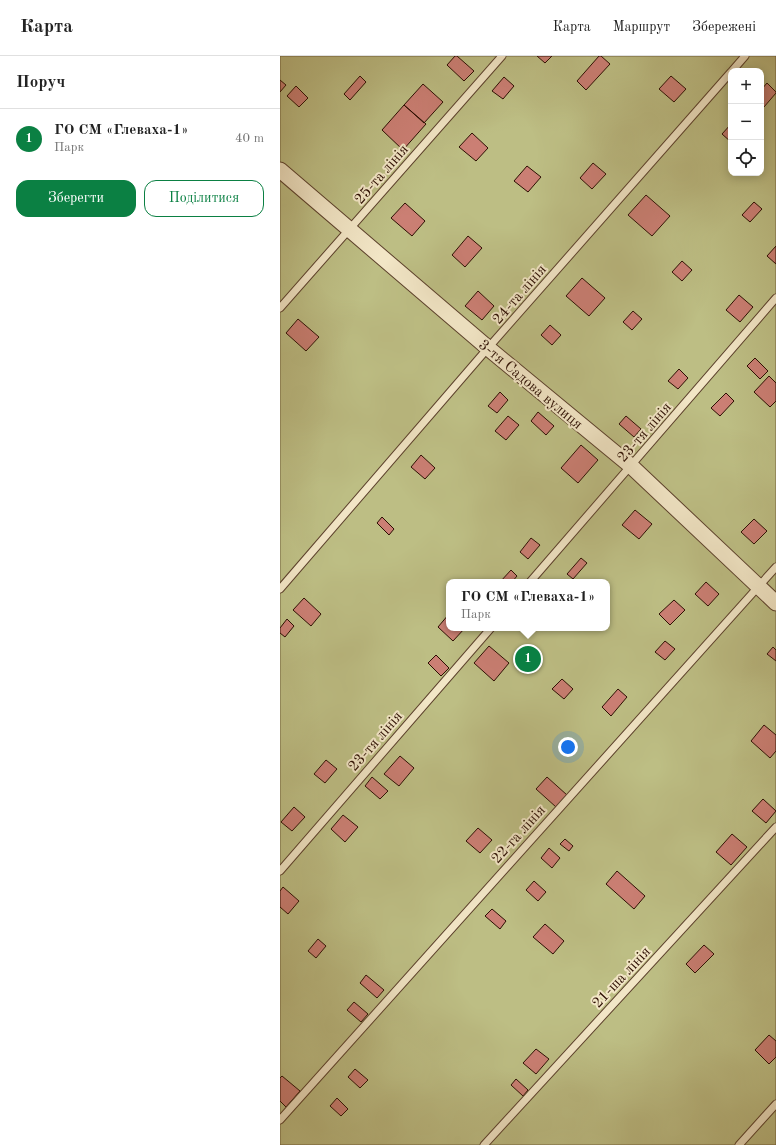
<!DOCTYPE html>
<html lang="uk">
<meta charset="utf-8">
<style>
:root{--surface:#fff;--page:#f6f6f6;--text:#222;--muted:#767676;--line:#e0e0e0;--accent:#0b8043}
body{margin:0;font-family:"Old Standard TT",serif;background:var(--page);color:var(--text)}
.controls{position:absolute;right:12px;top:12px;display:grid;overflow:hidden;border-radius:8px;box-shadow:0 2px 10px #0003}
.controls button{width:36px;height:36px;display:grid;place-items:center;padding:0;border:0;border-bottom:1px solid var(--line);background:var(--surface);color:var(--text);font:20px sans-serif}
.you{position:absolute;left:288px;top:691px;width:14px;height:14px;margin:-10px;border:3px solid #fff;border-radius:50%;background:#1a73e8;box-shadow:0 0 0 6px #1a73e833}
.badge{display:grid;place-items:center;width:26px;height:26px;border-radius:50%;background:var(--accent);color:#fff;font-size:13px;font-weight:700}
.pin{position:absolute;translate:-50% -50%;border:2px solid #fff;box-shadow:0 1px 4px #0006}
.popup{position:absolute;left:166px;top:523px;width:164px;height:52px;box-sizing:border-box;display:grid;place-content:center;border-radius:8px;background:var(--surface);filter:drop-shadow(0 1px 3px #0005);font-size:13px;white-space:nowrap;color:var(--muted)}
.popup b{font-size:15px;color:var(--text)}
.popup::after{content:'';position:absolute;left:50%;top:100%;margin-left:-8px;border:8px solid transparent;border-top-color:var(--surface)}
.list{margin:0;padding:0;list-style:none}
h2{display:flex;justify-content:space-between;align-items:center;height:52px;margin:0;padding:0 16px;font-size:17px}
h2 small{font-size:13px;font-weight:400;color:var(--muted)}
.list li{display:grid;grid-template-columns:26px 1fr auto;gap:12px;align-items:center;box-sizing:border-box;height:60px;padding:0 16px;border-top:1px solid var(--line)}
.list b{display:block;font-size:15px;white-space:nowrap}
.list p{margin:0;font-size:13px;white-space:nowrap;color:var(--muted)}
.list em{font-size:13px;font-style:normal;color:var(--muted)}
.actions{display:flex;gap:8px;padding:12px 16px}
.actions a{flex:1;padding:9px 0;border:1px solid var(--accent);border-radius:12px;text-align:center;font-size:14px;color:var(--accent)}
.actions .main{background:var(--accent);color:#fff}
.icon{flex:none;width:22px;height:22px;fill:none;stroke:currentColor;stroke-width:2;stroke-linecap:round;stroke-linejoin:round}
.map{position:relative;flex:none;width:496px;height:1089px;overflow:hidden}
header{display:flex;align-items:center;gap:24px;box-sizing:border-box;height:56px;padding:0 20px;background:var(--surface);border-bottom:1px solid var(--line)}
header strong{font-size:19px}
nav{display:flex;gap:22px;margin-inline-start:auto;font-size:14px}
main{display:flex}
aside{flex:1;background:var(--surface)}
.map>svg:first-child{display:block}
.green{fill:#bdbe84;stroke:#746643;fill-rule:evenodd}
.building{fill:#cb7f74;stroke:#2c0e02}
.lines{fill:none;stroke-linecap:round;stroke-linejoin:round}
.lane-casing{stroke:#5c412c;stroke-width:9}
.street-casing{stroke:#5c412c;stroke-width:17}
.lane{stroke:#f2e6c6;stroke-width:7}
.street{stroke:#f2e6c6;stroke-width:15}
.labels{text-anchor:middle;stroke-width:4;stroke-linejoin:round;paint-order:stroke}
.street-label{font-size:15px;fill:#2c0e02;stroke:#f2e6c6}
</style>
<header>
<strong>Карта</strong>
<nav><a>Карта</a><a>Маршрут</a><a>Збережені</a></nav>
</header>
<main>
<aside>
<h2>Поруч<small></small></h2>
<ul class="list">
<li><span class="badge">1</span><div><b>ГО СМ «Глеваха-1»</b><p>Парк</p></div><em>40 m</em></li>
</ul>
<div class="actions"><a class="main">Зберегти</a><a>Поділитися</a></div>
</aside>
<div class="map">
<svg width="496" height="1089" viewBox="0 0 496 1089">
<rect width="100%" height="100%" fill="#ebd9a8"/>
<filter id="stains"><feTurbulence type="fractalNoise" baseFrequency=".005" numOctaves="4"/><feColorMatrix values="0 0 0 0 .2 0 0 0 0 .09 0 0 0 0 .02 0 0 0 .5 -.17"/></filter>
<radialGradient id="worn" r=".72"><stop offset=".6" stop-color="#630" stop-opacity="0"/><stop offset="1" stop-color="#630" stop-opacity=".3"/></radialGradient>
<!-- green -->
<path class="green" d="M 0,0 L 496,0 L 496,1089 L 0,1089 ZM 451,15 L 481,15 L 481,117 L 451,117 ZM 169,526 L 327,526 L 327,572 L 169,572 Z"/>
<!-- building -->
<path class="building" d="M 175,0 L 177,0 L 194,15 L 184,25 L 167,9 Z
M 257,0 L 272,0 L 265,7 Z
M 319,0 L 321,0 L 330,8 L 306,34 L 297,25 Z
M 80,20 L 86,26 L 70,44 L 64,38 Z
M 391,20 L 406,33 L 394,46 L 379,33 Z
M 224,21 L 234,30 L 223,43 L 212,35 Z
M 0,24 L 6,29 L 0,36 Z
M 487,27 L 496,36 L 496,37 L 484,51 L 481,48 L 481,34 Z
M 143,28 L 163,46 L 144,67 L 124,49 Z
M 16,30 L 28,42 L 19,51 L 7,40 Z
M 124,49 L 146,68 L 123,94 L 102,74 Z
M 451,68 L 451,86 L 442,78 Z
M 192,77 L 208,92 L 196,105 L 179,91 Z
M 313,107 L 326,118 L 312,133 L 300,122 Z
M 247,110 L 261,121 L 248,136 L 234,125 Z
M 366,139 L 390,160 L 372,180 L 348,159 Z
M 474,146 L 482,153 L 470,166 L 462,159 Z
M 125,147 L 145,165 L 132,180 L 111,162 Z
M 188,180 L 202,192 L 185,211 L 172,199 Z
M 496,190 L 496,208 L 487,200 Z
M 402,205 L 412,214 L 402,225 L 392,216 Z
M 302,222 L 325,242 L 309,260 L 286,240 Z
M 198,235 L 214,250 L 202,264 L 185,250 Z
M 459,239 L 473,251 L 460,266 L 446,254 Z
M 353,255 L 362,263 L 352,274 L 343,266 Z
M 18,263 L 39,281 L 26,295 L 6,277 Z
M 270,269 L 281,279 L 272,289 L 261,279 Z
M 475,302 L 488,315 L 480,323 L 467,310 Z
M 399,313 L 408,322 L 398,333 L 388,325 Z
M 489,320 L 496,327 L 496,345 L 490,351 L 474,336 Z
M 220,336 L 228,344 L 217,357 L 208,350 Z
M 446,337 L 454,345 L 440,360 L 431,352 Z
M 258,356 L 274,370 L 266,379 L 251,365 Z
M 228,360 L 239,369 L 226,384 L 215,375 Z
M 346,360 L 361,373 L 354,381 L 339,368 Z
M 301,389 L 318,404 L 298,427 L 281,412 Z
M 141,399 L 155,412 L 145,423 L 131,411 Z
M 355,454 L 372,468 L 359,483 L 342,469 Z
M 102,461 L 114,473 L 109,479 L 97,467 Z
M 474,463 L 487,475 L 474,488 L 461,476 Z
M 251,482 L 260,489 L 248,503 L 240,496 Z
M 301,502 L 307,507 L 293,523 L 287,518 Z
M 231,514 L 237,520 L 232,526 L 220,526 Z
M 426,526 L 439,538 L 428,550 L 415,538 Z
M 24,542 L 41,558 L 31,570 L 13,554 Z
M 394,544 L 405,554 L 390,569 L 379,558 Z
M 169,558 L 169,572 L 185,572 L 173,585 L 158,571 Z
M 7,563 L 14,570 L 5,581 L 0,577 L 0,572 Z
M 385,585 L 395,593 L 385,604 L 375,596 Z
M 209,590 L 229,607 L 214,625 L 194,607 Z
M 493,591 L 496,594 L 496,605 L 487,598 Z
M 156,599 L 169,612 L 161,620 L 148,607 Z
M 282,623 L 293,633 L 284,643 L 272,633 Z
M 338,633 L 347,641 L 331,660 L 322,651 Z
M 484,669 L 496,679 L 496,695 L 490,702 L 471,685 Z
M 120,700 L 134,712 L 119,730 L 104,718 Z
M 46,704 L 57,713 L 45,727 L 34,718 Z
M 92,721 L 108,735 L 100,743 L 85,730 Z
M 267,721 L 287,739 L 276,751 L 256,733 Z
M 483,743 L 496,755 L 486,767 L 472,755 Z
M 14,751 L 25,761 L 12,775 L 1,766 Z
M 63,759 L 78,771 L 65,786 L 51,773 Z
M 198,772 L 212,784 L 200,797 L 186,785 Z
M 452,778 L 467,791 L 451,809 L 436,796 Z
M 285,783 L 293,790 L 289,795 L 280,788 Z
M 269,792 L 280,802 L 272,812 L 261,802 Z
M 337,815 L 365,840 L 354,853 L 326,828 Z
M 254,825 L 266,836 L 258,845 L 246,834 Z
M 3,831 L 19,845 L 8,858 L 0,851 L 0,835 Z
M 212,853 L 226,865 L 220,873 L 205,860 Z
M 265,868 L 284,885 L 273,898 L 253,881 Z
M 38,883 L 46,890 L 36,902 L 28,895 Z
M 424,889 L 434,898 L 415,917 L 406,908 Z
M 86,919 L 104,934 L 97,942 L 80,927 Z
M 74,946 L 88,958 L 81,966 L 67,954 Z
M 489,979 L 496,985 L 496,1001 L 489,1008 L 475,994 Z
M 256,993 L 269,1003 L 256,1018 L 243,1007 Z
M 75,1013 L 88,1024 L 80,1032 L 68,1021 Z
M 2,1020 L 20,1035 L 6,1051 L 0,1045 L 0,1022 Z
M 236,1023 L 248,1034 L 243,1040 L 231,1029 Z
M 57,1042 L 68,1053 L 61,1060 L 50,1050 Z"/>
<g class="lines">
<defs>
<path id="lane" d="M 452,15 L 465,0
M 0,252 L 222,0
M 250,526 L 496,242
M 0,533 L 208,292 L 451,16
M 0,815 L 211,572
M 0,1064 L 496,511
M 204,1089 L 496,771
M 459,1089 L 496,1048"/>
<path id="street" d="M 0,114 L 208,292 L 351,410 L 496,547"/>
</defs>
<!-- lane casing -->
<use href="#lane" class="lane-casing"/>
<!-- street casing -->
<use href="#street" class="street-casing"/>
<!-- lane -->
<use href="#lane" class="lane"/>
<!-- street -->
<use href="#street" class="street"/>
</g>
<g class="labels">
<!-- street labels -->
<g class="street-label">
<text transform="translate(101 118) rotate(-49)" y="5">25-та лінія</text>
<text transform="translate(239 238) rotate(-49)" y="5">24-та лінія</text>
<text transform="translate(251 328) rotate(40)" y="5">3-тя Садова вулиця</text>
<text transform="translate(364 376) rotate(-49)" y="5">23-тя лінія</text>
<text transform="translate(95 685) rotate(-49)" y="5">23-тя лінія</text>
<text transform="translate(238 778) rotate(-48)" y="5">22-га лінія</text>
<text transform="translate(341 921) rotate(-47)" y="5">21-ша лінія</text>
</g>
</g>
<rect width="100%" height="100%" filter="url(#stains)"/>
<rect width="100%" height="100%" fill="url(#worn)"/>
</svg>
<div class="controls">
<button>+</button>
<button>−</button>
<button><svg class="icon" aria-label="locate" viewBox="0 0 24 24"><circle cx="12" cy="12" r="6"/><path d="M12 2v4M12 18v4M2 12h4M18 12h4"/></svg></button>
</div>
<div class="you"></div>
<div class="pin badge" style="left:248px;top:603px">1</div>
<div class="popup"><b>ГО СМ «Глеваха-1»</b>Парк</div>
</div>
</main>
